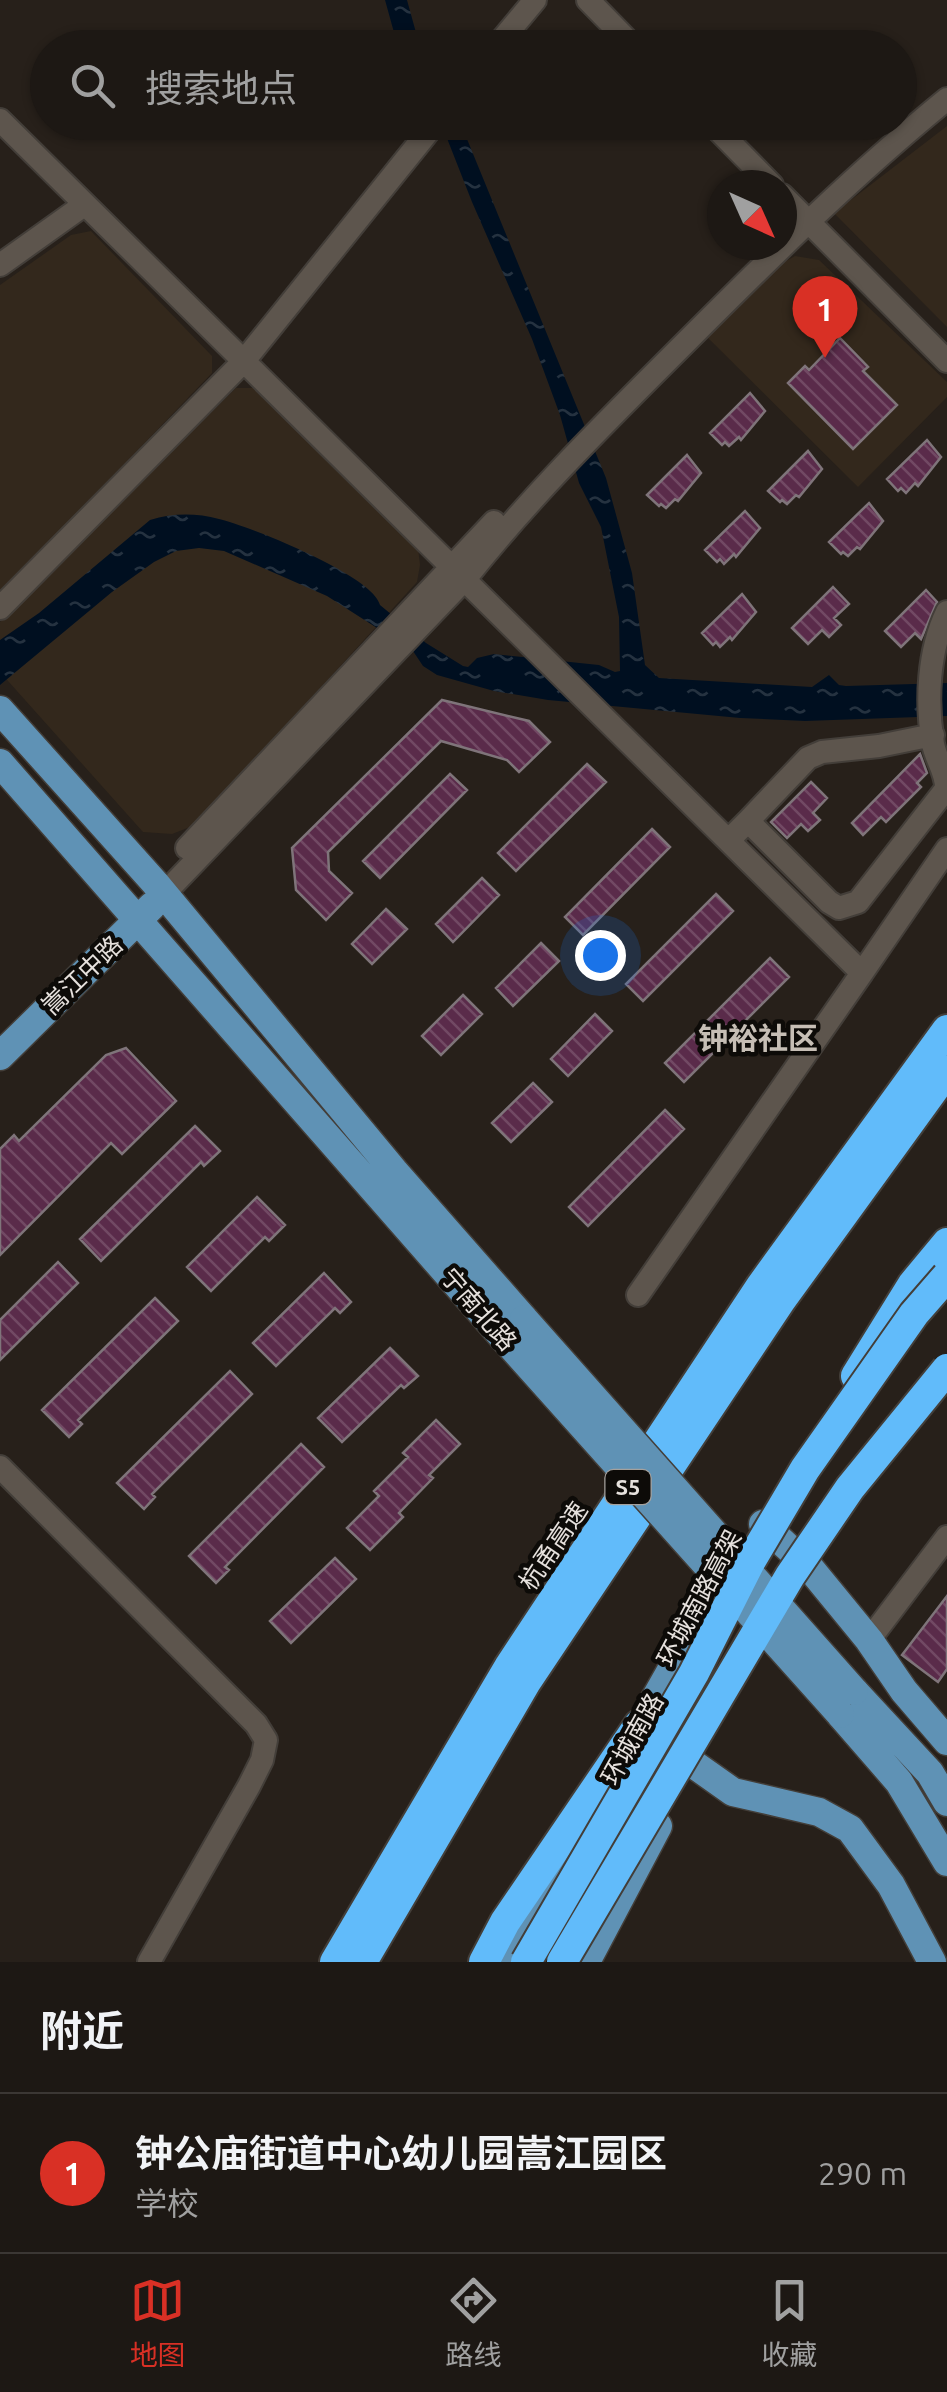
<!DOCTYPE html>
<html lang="zh">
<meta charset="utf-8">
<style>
:root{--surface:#1d1814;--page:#25211d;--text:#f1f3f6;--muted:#a0a0a0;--line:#3b3734;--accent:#d93025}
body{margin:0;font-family:Ubuntu,"Noto Sans SC",sans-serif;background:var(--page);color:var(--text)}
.compass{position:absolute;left:707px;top:170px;width:90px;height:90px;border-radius:50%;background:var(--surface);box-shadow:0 2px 8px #0004;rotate:135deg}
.you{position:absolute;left:600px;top:955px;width:35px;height:35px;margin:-25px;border:8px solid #fff;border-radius:50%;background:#1a73e8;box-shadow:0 0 0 15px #1a73e833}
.badge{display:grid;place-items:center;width:65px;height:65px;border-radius:50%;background:var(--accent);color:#fff;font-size:32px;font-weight:700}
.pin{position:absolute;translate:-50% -82px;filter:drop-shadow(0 2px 5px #0008)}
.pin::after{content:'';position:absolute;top:52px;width:35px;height:30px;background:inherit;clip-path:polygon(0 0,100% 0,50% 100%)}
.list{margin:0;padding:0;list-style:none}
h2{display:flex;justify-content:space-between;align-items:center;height:130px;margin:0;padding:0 40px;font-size:42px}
h2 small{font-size:32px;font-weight:400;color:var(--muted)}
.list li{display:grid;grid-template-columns:65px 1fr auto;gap:30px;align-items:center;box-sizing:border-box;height:160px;padding:0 40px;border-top:2px solid var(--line)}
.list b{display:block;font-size:38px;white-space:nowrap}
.list p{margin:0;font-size:32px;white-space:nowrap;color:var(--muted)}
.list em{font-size:32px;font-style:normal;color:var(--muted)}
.icon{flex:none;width:55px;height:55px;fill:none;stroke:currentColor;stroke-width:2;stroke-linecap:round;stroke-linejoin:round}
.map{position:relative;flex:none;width:947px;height:1962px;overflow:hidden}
.search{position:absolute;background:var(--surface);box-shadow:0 2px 8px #0004;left:30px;right:30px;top:30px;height:110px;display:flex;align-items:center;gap:25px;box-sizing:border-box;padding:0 35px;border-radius:55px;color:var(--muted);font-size:38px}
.sheet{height:290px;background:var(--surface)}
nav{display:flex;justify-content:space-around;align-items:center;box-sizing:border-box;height:140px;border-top:2px solid var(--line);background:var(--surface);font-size:28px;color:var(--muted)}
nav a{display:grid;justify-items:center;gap:5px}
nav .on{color:var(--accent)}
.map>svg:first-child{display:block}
.built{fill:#33281c}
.water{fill:url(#water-ripples)}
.building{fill:url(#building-back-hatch);stroke:#7f747a;stroke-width:2.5}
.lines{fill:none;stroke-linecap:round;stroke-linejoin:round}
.minor-casing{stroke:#433e39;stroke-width:26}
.major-casing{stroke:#433e39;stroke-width:31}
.highway-casing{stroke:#433e39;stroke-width:34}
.minor{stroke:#5d554d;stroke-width:22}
.major{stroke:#5f92b5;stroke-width:28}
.highway{stroke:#61bbfa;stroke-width:30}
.major-bridge-casing{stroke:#433e39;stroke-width:31;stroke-linecap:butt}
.highway-bridge-casing{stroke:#433e39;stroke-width:34;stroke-linecap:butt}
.major-bridge{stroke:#5f92b5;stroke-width:28}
.highway-bridge{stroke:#61bbfa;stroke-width:30}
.labels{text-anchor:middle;stroke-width:9;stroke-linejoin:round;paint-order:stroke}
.shield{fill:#0d0b08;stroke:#a5a19d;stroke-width:2.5}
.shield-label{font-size:22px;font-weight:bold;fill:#e6e1dd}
.street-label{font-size:25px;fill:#e6e1dd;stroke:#0d0b08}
.quarter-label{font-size:30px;font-weight:bold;fill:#c6beb5;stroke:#0d0b08}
</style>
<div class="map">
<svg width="947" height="1962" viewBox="0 0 947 1962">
<defs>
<pattern id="water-ripples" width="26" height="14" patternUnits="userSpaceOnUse" patternTransform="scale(2.5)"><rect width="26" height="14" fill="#000f20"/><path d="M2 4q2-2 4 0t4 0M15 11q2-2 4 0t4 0" fill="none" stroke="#253240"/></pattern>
<pattern id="building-back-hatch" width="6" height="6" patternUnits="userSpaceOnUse" patternTransform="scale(2.5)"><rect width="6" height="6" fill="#5a2b4a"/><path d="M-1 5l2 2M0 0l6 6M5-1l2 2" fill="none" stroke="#724964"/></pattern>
</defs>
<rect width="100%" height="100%" fill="#27201a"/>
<!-- built -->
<path class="built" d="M 947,126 L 947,327 L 834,213 Z
M 91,231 L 212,356 L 212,373 L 0,593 L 0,285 L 71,235 Z
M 795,256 L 819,260 L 947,382 L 947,397 L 858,487 L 703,333 L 763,274 Z
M 236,388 L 254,388 L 418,548 L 420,565 L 417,582 L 195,825 L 172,834 L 143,832 L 0,672 L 0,622 Z"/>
<!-- water -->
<path class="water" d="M 385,0 L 407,0 L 420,47 L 398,47 Z
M 460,122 L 606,478 L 632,573 L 645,665 L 659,678 L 812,687 L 829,675 L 839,685 L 846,686 L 947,683 L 947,716 L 805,721 L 740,718 L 548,700 L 494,691 L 437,675 L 423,666 L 413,651 L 327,596 L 224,551 L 199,548 L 176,551 L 154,562 L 112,592 L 0,685 L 0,640 L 39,613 L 150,520 C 173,513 196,513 219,519 C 249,526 374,576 380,605 L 426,643 L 463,666 L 468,667 L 477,658 L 494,654 L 599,665 L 615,672 L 620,671 L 619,617 L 601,527 L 579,483 L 560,415 L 532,339 L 472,202 L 441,123 Z"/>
<!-- building -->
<path class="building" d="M 840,338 L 868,367 L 863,371 L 897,405 L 853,449 L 788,383 L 805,366 L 809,370 Z
M 750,393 L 765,411 L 741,440 L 739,437 L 729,446 L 725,442 L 722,445 L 710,433 Z
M 927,440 L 941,457 L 918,486 L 915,483 L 906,493 L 901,488 L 898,491 L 887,479 Z
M 808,451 L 822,469 L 799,497 L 796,495 L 787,504 L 782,500 L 780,502 L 768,491 Z
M 687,455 L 701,473 L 678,501 L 675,499 L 666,508 L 661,504 L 659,506 L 647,495 Z
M 869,503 L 883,521 L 860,549 L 857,547 L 848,556 L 843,552 L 841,554 L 829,542 Z
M 745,511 L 760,528 L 736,557 L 734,554 L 724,564 L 720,559 L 717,562 L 705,550 Z
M 833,587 L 849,604 L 834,618 L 841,625 L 829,637 L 822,630 L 808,644 L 792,628 Z
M 926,590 L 937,602 L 921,639 L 915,633 L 901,647 L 885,631 Z
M 742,594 L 756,612 L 732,640 L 730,637 L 720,647 L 716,642 L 713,645 L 702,633 Z
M 442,700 L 529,721 L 550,742 L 519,772 L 507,760 L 441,741 L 328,852 L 329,871 L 352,893 L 326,920 L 296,890 L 292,848 Z
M 920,754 L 927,773 L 917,783 L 921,787 L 886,822 L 881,817 L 863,835 L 852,823 Z
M 587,764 L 606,782 L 516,871 L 498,853 Z
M 450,774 L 467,790 L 380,878 L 363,861 Z
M 811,782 L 827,798 L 813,813 L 820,820 L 808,831 L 801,824 L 787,838 L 771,822 Z
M 652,829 L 670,847 L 583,935 L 565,917 Z
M 482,878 L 499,895 L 453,942 L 436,924 Z
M 716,894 L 733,911 L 643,1001 L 626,984 Z
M 386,909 L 407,929 L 372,964 L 352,944 Z
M 541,943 L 559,961 L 513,1006 L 496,988 Z
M 770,958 L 789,977 L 684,1082 L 665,1063 Z
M 463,995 L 482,1014 L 441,1055 L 422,1036 Z
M 595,1014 L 612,1031 L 568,1076 L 551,1059 Z
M 126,1048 L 176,1101 L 122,1154 L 111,1143 L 0,1255 L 0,1149 L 14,1135 L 19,1141 L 106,1055 Z
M 533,1083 L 552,1102 L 511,1142 L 492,1123 Z
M 665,1110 L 684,1129 L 588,1226 L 569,1207 Z
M 195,1126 L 220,1151 L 204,1166 L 201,1162 L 101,1261 L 80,1239 Z
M 257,1197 L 285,1225 L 269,1241 L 265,1237 L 211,1291 L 187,1267 Z
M 58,1262 L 78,1283 L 0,1360 L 0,1320 Z
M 324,1273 L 351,1302 L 340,1313 L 335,1308 L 276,1366 L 253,1343 Z
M 155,1298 L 178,1321 L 78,1420 L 82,1424 L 69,1437 L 42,1410 Z
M 390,1348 L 418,1376 L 404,1388 L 401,1385 L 342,1442 L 318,1418 Z
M 230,1371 L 252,1394 L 152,1494 L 155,1497 L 144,1509 L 117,1483 Z
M 436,1420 L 460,1444 L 429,1475 L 433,1478 L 399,1513 L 403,1517 L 370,1550 L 347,1528 L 379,1496 L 374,1491 L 408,1457 L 403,1453 Z
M 301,1444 L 324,1467 L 225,1567 L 229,1570 L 216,1583 L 189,1556 Z
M 335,1558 L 356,1579 L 291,1643 L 270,1621 Z
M 947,1596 L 947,1669 L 938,1682 L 902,1655 Z"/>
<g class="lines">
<defs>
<path id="minor" d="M 588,0 L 635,48
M 495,48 L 535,0
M 0,120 L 862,973 L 638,1295
M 710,122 L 772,185
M 782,195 L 947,361
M 0,265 L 84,205
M 0,608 L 244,361 L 436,122
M 748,821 L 808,758 L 822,752 L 879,746 L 933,735
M 729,840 L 748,821 L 829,902 L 839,908 L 858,902 L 946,789 C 947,773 936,760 933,744 C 926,702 928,651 947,612
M 187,848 L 494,522
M 164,894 L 466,578 C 534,492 612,416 690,338 C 773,255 856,173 947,99
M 862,973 L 947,849
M 0,1467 L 256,1724 L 266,1740 L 262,1760 L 249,1786 L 149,1962
M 869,1640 L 947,1537"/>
<path id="major" d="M 0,710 L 155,883 L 394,1171 L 524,1319
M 0,763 L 502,1336
M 0,1056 L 152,906
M 763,1524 L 810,1568 L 869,1640 L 904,1691 L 947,1741
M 854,1691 L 930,1773 L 947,1802
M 840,1714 L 899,1782 L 947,1862
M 630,1743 L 703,1614 L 736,1566
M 665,1744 L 733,1792 L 819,1812 L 850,1829 L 891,1885 L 932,1962
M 510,1962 L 585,1825
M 586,1962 L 658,1826"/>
<path id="highway" d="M 856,1376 L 913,1284 L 947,1243
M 335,1962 L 509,1667 L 761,1286 L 947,1030
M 362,1962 L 526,1682 L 781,1300 L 947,1071
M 484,1962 L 505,1922 L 639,1725"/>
</defs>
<!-- minor casing -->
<use href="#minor" class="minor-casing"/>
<!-- major casing -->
<use href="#major" class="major-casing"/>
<!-- highway casing -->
<use href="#highway" class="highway-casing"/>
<!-- minor -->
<use href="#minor" class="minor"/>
<!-- major -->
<use href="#major" class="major"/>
<!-- highway -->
<use href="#highway" class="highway"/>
<defs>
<path id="major-bridge" d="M 524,1319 L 854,1691
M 502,1336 L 840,1714"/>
<path id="highway-bridge" d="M 526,1962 L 694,1673 L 750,1562 L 805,1469 L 914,1314 L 947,1276
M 562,1962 L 790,1576 L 850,1488 L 947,1369"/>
</defs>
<!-- major-bridge casing -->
<use href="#major-bridge" class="major-bridge-casing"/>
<!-- highway-bridge casing -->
<use href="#highway-bridge" class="highway-bridge-casing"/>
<!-- major-bridge -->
<use href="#major-bridge" class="major-bridge"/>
<!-- highway-bridge -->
<use href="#highway-bridge" class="highway-bridge"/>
</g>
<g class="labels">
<!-- shield labels -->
<rect class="shield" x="605.5" y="1470" width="45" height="34" rx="8"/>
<g class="shield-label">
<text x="628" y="1495">S5</text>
</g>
<!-- street labels -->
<g class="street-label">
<text transform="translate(82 975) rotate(-44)" y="9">嵩江中路</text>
<text transform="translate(479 1309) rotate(49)" y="9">宁南北路</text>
<text transform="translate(553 1546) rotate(-56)" y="9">杭甬高速</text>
<text transform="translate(699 1598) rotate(-62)" y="9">环城南路高架</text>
<text transform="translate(632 1739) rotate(-61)" y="9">环城南路</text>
</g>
<!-- quarter labels -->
<g class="quarter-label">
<text x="758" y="1049">钟裕社区</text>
</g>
</g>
</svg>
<svg class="compass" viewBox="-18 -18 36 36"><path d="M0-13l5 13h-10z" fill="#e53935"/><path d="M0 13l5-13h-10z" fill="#a0a0a0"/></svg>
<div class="you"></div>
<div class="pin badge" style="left:825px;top:358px">1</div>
<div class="search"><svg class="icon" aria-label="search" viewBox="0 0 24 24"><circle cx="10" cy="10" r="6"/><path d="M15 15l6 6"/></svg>搜索地点</div>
</div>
<section class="sheet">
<h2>附近<small></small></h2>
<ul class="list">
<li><span class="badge">1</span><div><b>钟公庙街道中心幼儿园嵩江园区</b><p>学校</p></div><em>290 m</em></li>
</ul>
</section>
<nav>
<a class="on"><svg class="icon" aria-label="map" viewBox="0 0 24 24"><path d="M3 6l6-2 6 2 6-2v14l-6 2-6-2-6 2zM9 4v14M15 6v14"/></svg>地图</a>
<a><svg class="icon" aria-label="directions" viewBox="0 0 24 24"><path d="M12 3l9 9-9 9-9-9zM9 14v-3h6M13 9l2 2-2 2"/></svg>路线</a>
<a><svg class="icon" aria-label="saved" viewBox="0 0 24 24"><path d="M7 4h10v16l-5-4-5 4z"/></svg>收藏</a>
</nav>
